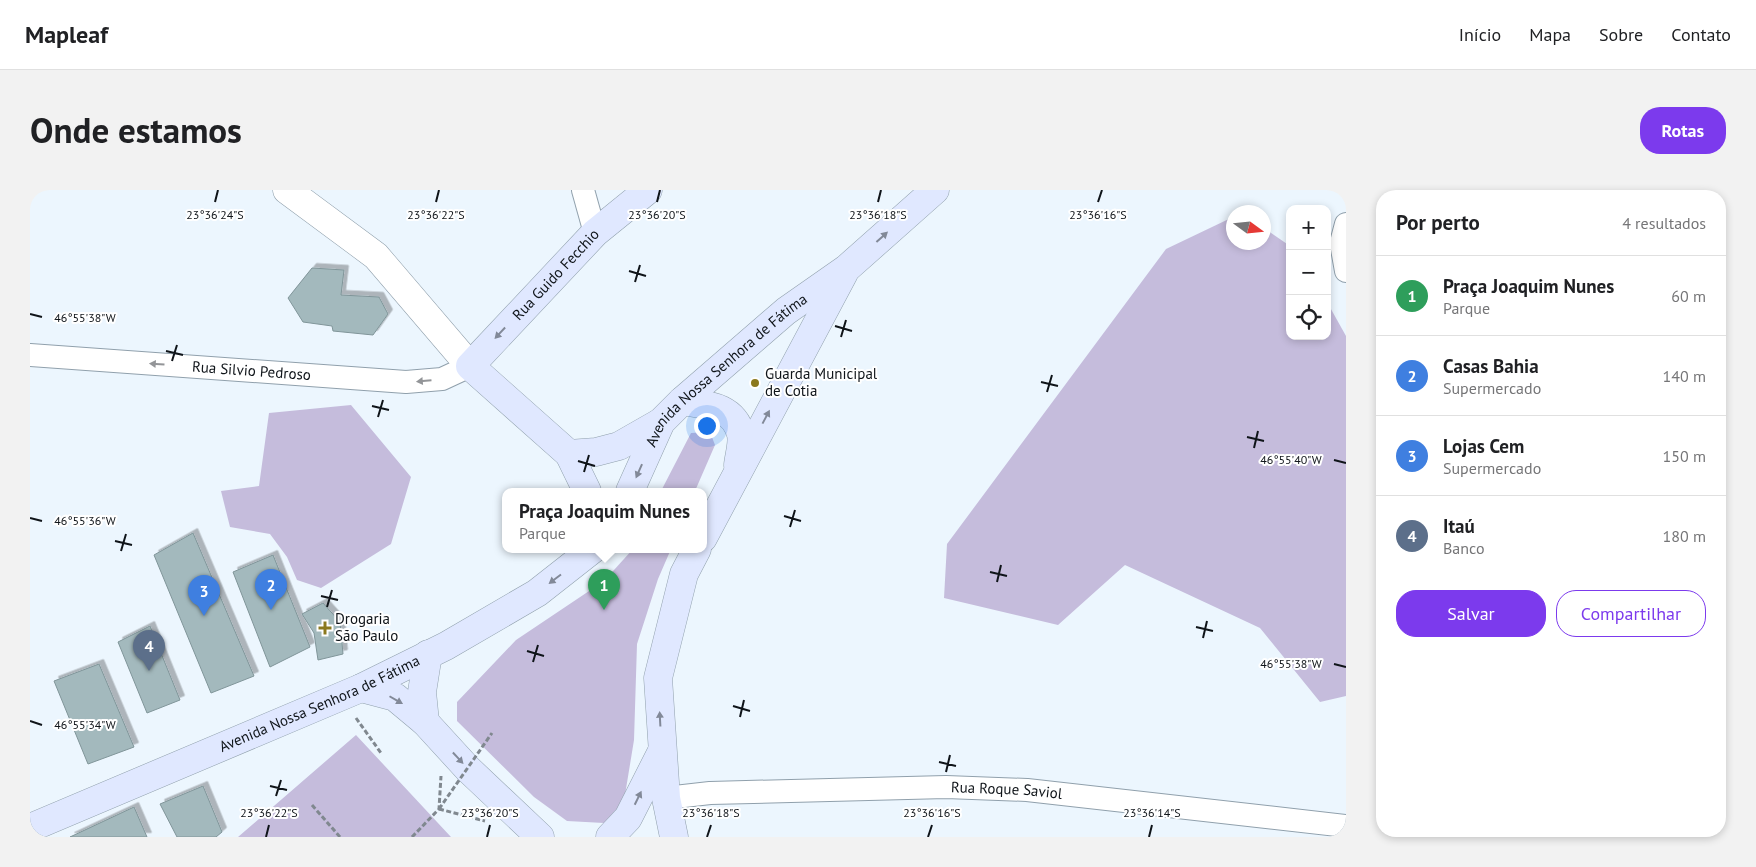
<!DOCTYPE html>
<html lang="pt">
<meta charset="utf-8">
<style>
:root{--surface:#fff;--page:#f2f2f2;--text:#202124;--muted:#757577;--line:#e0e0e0;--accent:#7c3aed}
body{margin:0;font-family:"PT Sans",sans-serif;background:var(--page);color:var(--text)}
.controls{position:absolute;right:15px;top:15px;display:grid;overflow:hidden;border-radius:10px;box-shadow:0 2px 8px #0003}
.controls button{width:45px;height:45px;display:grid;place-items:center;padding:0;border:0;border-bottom:1px solid var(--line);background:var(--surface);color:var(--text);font:25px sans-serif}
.compass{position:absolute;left:1196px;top:15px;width:45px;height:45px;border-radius:50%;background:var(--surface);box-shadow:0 2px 8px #0003;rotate:105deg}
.you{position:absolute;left:676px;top:235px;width:18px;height:18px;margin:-12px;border:4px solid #fff;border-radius:50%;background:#1a73e8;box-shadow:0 0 0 8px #1a73e833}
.badge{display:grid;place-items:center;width:32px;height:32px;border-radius:50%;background:var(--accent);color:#fff;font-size:16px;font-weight:700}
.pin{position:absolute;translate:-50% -41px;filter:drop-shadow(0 1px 2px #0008)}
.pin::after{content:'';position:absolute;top:26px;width:18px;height:15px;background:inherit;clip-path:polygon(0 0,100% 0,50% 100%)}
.popup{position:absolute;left:472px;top:298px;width:205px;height:65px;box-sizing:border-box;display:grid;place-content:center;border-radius:10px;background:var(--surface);filter:drop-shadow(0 1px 4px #0005);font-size:16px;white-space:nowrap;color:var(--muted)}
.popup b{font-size:19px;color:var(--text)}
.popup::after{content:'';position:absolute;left:50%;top:100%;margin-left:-10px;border:10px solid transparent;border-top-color:var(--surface)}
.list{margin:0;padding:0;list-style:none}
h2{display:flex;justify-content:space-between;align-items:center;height:65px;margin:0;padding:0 20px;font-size:21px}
h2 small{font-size:16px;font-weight:400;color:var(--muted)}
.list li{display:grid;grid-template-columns:32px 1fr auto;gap:15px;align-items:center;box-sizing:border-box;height:80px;padding:0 20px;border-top:1px solid var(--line)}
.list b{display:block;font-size:19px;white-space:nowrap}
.list p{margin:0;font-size:16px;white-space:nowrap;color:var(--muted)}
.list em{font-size:16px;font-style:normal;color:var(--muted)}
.actions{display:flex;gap:10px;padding:15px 20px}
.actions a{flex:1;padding:11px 0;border:1px solid var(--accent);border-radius:20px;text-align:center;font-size:18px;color:var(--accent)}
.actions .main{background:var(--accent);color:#fff}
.icon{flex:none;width:28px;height:28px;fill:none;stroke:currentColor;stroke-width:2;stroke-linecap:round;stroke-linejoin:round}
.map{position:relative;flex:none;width:1316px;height:647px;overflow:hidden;border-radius:20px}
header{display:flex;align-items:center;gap:30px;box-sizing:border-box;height:70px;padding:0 25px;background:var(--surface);border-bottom:1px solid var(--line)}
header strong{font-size:24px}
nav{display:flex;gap:28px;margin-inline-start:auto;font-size:18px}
.intro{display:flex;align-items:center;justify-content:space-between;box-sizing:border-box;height:120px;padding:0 30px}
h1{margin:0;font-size:35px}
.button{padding:12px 22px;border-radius:20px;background:var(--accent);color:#fff;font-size:18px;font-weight:700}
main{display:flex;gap:30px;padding:0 30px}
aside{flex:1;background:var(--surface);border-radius:20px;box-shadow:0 2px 8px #0003}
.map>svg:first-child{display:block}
.green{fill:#c5bcdc}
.building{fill:#a3b9bd;stroke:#809599;filter:url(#shadow)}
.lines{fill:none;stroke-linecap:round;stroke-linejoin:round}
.minor-casing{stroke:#90a0ac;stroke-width:24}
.tertiary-casing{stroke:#90a0ac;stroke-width:29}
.secondary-casing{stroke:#90a0ac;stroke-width:29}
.path{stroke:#80888f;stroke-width:3;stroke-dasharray:5 2.5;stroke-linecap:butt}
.minor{stroke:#fff;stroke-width:22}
.tertiary{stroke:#fff;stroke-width:28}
.secondary{stroke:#e0e8ff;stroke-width:28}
.path-bridge{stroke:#80888f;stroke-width:3;stroke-dasharray:5 2.5;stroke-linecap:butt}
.oneway{fill:#828998}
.oneway2{fill:#939598}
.ticks{fill:none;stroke:#0f1419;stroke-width:2}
.poi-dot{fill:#8b791e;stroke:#fff;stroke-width:2}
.labels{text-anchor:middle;stroke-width:4;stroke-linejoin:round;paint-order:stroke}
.street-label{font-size:15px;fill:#0f1419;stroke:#fff}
.poi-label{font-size:15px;fill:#0f1419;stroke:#fff;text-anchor:start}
.ticks-label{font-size:12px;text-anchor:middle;fill:#0f1419;stroke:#fff;stroke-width:4;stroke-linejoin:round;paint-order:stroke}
</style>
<header>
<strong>Mapleaf</strong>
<nav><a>Início</a><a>Mapa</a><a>Sobre</a><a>Contato</a></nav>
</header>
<div class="intro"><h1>Onde estamos</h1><a class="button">Rotas</a></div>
<main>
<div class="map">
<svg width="1316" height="647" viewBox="0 0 1316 647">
<defs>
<filter id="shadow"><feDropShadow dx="4.5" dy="-4.5" stdDeviation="0" flood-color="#0004"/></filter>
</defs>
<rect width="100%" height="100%" fill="#ecf6fe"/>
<!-- green -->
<path class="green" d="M 1203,27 L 1204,52 L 1234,52 L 1234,38 L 1260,56 L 1260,146 L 1297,146 L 1297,112 L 1316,146 L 1316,506 L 1290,512 L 1230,438 L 1095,375 L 1028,435 L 914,408 L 917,354 L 1136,59 Z
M 321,215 L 381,287 L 361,354 L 291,398 L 267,390 L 257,367 L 240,344 L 200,337 L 191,301 L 229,296 L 239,223 Z
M 680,242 L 685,255 L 665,301 L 631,301 L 661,243 Z
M 603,359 L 641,359 L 628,389 L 607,454 L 604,550 L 594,611 L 574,633 L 537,631 L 504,607 L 427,531 L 427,512 L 486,450 L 574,391 Z
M 326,545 L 421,647 L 208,647 Z"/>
<!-- building -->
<path class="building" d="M 282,78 L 314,80 L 311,105 L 349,107 L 358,124 L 343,145 L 303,141 L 302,136 L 273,132 L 258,108 Z
M 163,343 L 224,486 L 181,503 L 124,365 Z
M 243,365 L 280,457 L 240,477 L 203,382 Z
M 293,413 L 310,432 L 313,464 L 288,470 L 284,443 L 272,424 Z
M 120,436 L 150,510 L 117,523 L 88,452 Z
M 69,474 L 104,557 L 58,574 L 24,491 Z
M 173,596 L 192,642 L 186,647 L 147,647 L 130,614 Z
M 104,617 L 117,647 L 40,647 Z"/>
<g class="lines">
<defs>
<g id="minor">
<path d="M 553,0 L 565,43"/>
<path d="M 1316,34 L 1311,53 L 1316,81"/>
<path id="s1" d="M 0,165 L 376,192 L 412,189 L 440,176"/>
<path id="s2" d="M 636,608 L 680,603 L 916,597 L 997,600 L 1316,636"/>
</g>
<path id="tertiary" d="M 257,0 L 346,66 L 440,176"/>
<g id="secondary">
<path d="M 652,211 C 676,215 703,215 711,244 C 713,253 709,266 708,275"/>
<path d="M 539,264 L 566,262 L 589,256 L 631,232"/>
<path id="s3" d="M 557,301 L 539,264 L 440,176 L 565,43 L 618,0"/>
<path id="s4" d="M 600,301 L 631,232 L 652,211 L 756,121 L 816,79 L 905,0"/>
<path d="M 673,348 L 814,83"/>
<path d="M 331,498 L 365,507 L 395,532 L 438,579 L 510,647"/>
<path d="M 395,532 L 392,502 L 398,464"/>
<path id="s5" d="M 0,638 L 331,498 L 416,456 L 507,403 L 563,359"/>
<path d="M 580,647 L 598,628 L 632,561"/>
<path d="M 644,647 L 636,608 L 628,488 L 654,384 L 667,359"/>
</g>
</defs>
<!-- minor casing -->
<use href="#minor" class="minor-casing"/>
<!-- tertiary casing -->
<use href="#tertiary" class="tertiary-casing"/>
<!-- secondary casing -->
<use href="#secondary" class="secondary-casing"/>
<!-- path -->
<path class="path" d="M 326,528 L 351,563
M 282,615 L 310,647
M 409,619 L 455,631
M 382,647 L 409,619 L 411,586"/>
<!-- minor -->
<use href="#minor" class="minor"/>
<!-- tertiary -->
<use href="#tertiary" class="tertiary"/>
<!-- secondary -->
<use href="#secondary" class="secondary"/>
<!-- path-bridge -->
<path class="path-bridge" d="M 409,619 L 462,543"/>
</g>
<!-- one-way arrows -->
<defs><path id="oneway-solid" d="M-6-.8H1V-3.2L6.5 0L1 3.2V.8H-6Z" transform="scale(1.25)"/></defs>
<g class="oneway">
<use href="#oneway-solid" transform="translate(852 47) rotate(-42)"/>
<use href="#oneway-solid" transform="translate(470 143) rotate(133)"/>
<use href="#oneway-solid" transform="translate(736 227) rotate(-62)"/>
<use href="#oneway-solid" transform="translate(609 281) rotate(114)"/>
<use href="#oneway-solid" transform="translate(525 389) rotate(143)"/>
<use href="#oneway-solid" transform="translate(366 510) rotate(30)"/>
<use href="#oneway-solid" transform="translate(630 529) rotate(-93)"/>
<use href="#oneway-solid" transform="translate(428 568) rotate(47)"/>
<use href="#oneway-solid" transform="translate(608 608) rotate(-64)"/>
</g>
<g class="oneway2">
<use href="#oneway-solid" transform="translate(127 174) rotate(-176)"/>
<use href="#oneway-solid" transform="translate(394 191) rotate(175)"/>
</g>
<!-- ticks -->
<path class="ticks" d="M 185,12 L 188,0M 406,12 L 409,0M 627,12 L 630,0M 848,12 L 851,0M 1068,12 L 1072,0M 599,81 L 616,86M 605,92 L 610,75M 0,124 L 12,127M 805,136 L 822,141M 811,147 L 816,130M 136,161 L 153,165M 142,171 L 147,155M 1011,192 L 1028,196M 1017,202 L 1022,185M 342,216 L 359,220M 348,227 L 353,210M 1217,247 L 1234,251M 1224,258 L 1228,241M 1304,270 L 1316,273M 548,271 L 565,276M 554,282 L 559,265M 754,326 L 771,331M 0,328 L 12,331M 760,337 L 765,320M 85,351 L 102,355M 91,361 L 96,344M 960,382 L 977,386M 967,392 L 971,375M 291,406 L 308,410M 297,417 L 302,400M 1166,437 L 1183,441M 1173,448 L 1177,431M 497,461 L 514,466M 503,472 L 508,455M 1304,474 L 1316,477M 703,516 L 720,521M 710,527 L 714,510M 0,531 L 12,535M 909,572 L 926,576M 916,582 L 920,565M 240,596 L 257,600M 246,606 L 251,590M 236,647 L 239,635M 457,647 L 460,635M 677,647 L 681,635M 898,647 L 902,635M 1119,647 L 1122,635"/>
<!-- markers -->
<g class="poi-dot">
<circle cx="725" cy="193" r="5"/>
<path d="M292.5 430.5h5v5h5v5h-5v5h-5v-5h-5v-5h5z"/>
</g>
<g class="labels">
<!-- street labels -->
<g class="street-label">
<text dy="5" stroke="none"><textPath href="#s3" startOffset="299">Rua Guido Fecchio</textPath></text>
<text dy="5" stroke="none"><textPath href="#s1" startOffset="222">Rua Silvio Pedroso</textPath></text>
<text dy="5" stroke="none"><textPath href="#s4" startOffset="158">Avenida Nossa Senhora de Fátima</textPath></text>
<text dy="5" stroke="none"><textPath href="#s5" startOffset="315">Avenida Nossa Senhora de Fátima</textPath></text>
<text dy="5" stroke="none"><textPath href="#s2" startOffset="341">Rua Roque Saviol</textPath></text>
</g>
<!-- poi labels -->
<g class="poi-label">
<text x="735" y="189">Guarda Municipal<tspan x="735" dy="17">de Cotia</tspan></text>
<text x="305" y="434">Drogaria<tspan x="305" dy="17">São Paulo</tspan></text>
</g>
</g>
<g class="ticks-label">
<text x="185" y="29">23°36'24"S</text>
<text x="406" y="29">23°36'22"S</text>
<text x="627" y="29">23°36'20"S</text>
<text x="848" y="29">23°36'18"S</text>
<text x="1068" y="29">23°36'16"S</text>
<text x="55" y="132">46°55'38"W</text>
<text x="1261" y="274">46°55'40"W</text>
<text x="55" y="335">46°55'36"W</text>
<text x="1261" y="478">46°55'38"W</text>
<text x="55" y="539">46°55'34"W</text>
<text x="239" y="627">23°36'22"S</text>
<text x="460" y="627">23°36'20"S</text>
<text x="681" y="627">23°36'18"S</text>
<text x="902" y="627">23°36'16"S</text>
<text x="1122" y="627">23°36'14"S</text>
</g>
</svg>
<div class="controls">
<button>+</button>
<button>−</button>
<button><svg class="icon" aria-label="locate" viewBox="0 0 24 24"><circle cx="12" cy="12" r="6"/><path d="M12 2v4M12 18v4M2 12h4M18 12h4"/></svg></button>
</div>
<svg class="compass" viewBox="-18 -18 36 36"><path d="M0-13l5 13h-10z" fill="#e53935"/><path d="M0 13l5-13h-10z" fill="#757577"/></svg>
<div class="you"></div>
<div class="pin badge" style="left:574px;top:420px;background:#2e9e5b">1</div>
<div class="popup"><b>Praça Joaquim Nunes</b>Parque</div>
<div class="pin badge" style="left:241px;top:420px;background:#3f7fe0">2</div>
<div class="pin badge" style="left:174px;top:426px;background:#3f7fe0">3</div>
<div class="pin badge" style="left:119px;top:481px;background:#5c6f8a">4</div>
</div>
<aside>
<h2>Por perto<small>4 resultados</small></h2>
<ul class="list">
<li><span class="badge" style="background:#2e9e5b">1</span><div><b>Praça Joaquim Nunes</b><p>Parque</p></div><em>60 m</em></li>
<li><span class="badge" style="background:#3f7fe0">2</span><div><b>Casas Bahia</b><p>Supermercado</p></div><em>140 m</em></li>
<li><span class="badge" style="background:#3f7fe0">3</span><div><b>Lojas Cem</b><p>Supermercado</p></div><em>150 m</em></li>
<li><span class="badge" style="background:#5c6f8a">4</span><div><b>Itaú</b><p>Banco</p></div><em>180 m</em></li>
</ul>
<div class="actions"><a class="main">Salvar</a><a>Compartilhar</a></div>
</aside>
</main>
